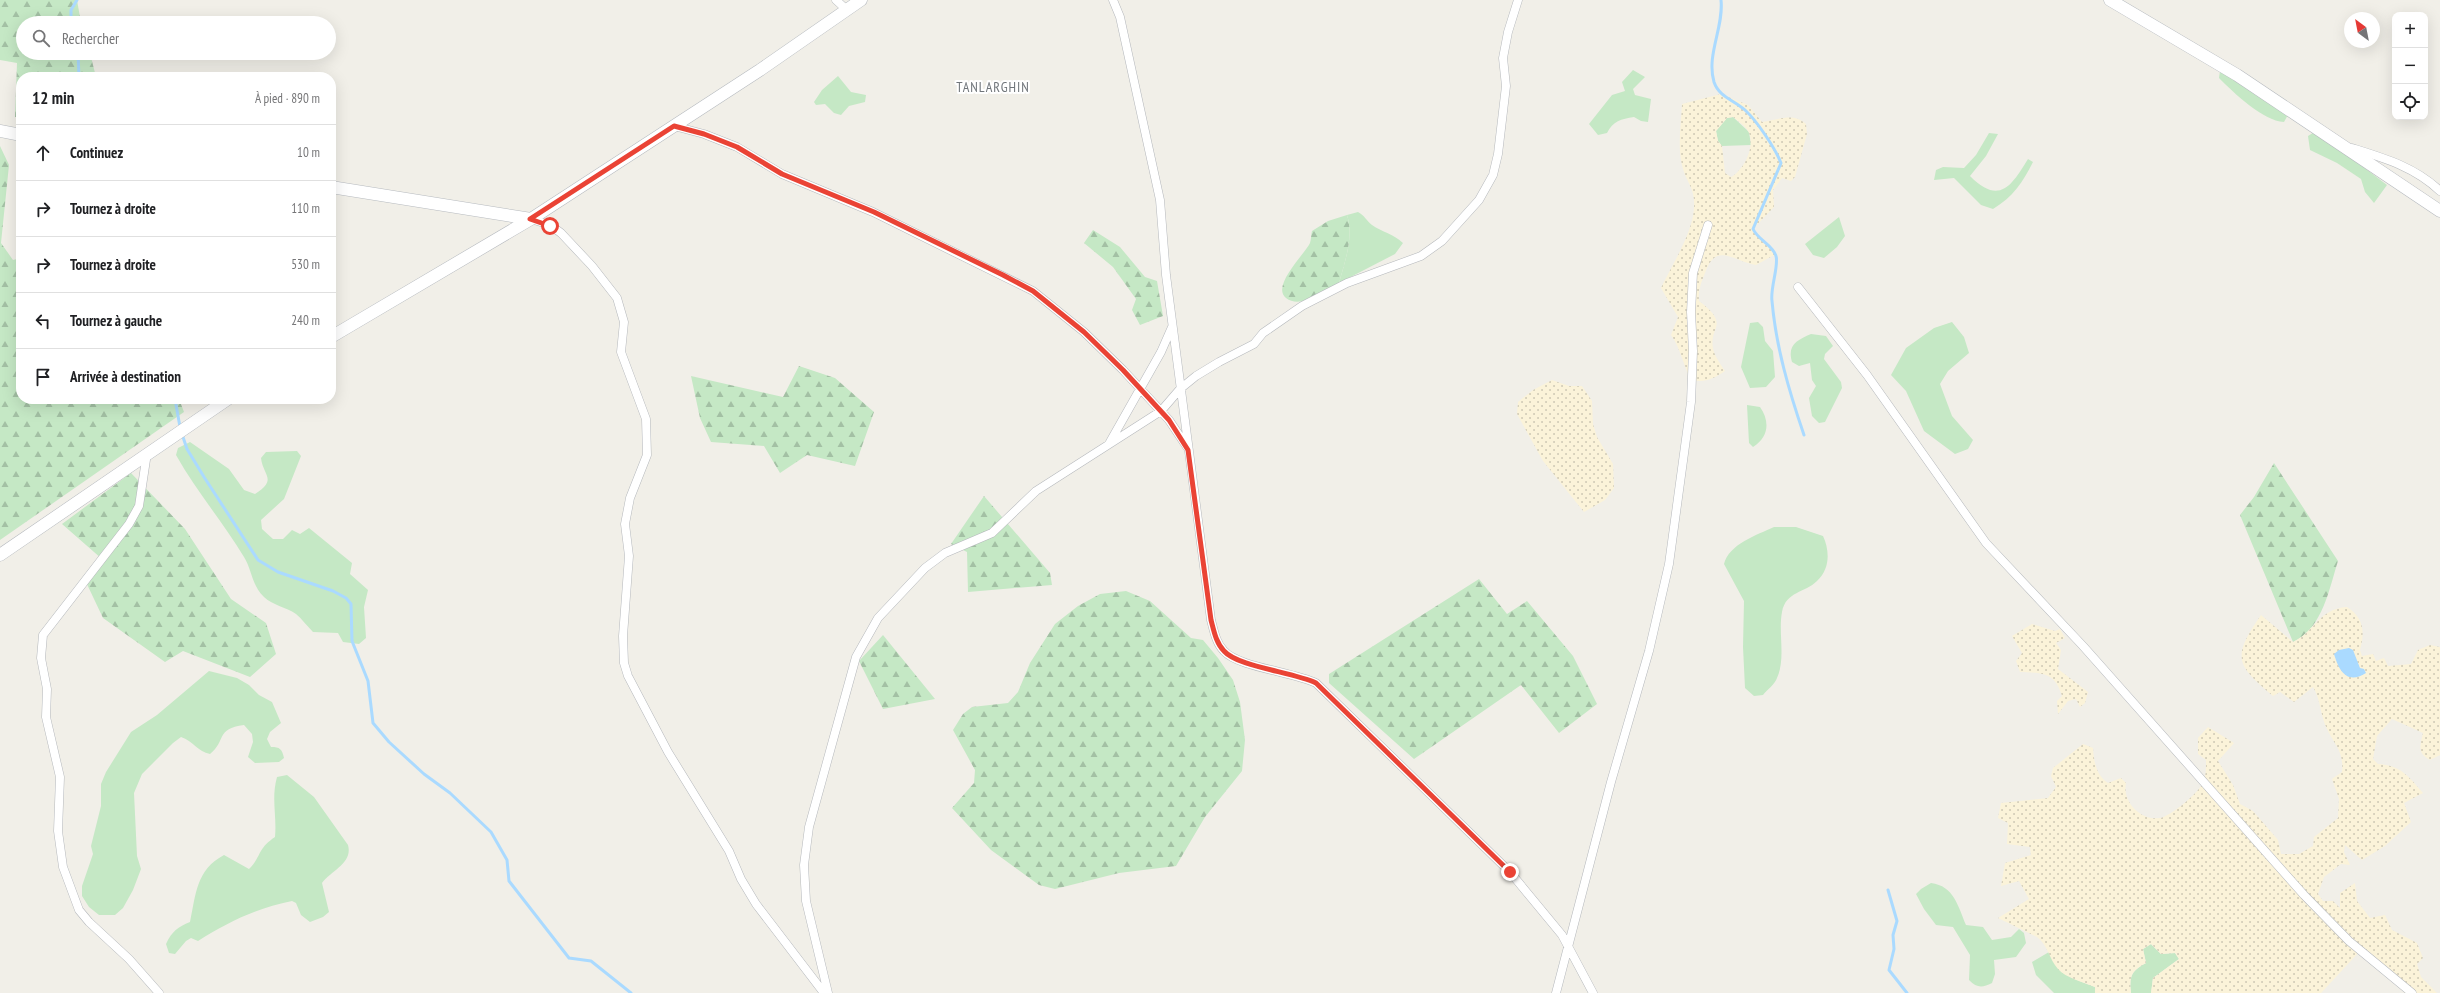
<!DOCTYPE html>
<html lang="fr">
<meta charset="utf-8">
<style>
:root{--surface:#fff;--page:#f2f2f2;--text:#202124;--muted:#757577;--line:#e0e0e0}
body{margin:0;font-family:"PT Sans Narrow",sans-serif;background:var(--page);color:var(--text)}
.controls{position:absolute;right:12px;top:12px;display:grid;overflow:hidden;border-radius:8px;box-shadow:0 4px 16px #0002}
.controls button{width:36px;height:36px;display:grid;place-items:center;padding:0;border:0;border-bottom:1px solid var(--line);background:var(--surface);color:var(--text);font:20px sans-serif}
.compass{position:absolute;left:2344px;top:12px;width:36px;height:36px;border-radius:50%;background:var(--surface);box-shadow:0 4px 16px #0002;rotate:328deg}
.stop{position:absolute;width:12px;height:12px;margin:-9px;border:3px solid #ea4335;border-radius:50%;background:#fff}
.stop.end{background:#ea4335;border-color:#fff;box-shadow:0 1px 4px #0008}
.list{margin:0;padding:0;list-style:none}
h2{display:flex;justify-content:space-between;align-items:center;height:52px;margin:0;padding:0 16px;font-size:17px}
h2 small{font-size:13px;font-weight:400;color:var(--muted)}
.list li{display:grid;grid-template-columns:26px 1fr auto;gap:12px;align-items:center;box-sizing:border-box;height:56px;padding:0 16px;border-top:1px solid var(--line)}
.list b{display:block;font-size:15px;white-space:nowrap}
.list em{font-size:13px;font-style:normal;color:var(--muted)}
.icon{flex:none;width:22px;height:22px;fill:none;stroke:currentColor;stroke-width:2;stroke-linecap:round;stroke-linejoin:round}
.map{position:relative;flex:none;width:2440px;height:993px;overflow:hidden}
.search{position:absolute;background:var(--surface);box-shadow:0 4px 16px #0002;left:16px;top:16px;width:320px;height:44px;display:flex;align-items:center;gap:10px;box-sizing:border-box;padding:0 14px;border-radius:22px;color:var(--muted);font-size:15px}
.panel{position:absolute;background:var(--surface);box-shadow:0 4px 16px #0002;left:16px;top:72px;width:320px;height:332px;border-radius:16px}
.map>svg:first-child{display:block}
.green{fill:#c5e8c5}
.forest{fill:url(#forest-firs)}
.sand{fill:url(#sand-dots);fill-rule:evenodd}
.water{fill:#aadaff}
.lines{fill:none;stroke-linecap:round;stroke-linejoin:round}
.stream{stroke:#aadaff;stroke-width:3}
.street-casing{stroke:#b5b8bc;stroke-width:9}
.secondary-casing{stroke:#b6babf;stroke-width:13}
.street{stroke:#fff;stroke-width:8}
.secondary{stroke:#fff;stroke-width:12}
.route{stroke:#ea4335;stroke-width:5}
.labels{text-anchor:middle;stroke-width:4;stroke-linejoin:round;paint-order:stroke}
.quarter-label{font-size:14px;letter-spacing:1px;fill:#70757a;stroke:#fff}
</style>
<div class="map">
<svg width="2440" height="993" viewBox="0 0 2440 993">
<defs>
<pattern id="forest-firs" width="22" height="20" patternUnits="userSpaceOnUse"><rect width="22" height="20" fill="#c5e8c5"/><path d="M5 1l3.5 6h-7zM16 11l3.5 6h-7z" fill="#a3c0a4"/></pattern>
<pattern id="sand-dots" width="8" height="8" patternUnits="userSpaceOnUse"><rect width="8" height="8" fill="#fbf3d9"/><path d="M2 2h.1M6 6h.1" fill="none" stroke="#cec8b4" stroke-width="1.8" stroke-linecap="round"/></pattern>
</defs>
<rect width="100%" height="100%" fill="#f1efe8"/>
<!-- green -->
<path class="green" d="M 1633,70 L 1645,77 L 1633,89 L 1635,95 L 1651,99 L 1648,122 L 1641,121 L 1634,117 C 1621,119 1613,121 1607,133 L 1598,135 L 1589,124 L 1612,95 L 1625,91 L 1622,82 Z
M 2220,71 L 2289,113 L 2284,122 C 2263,121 2234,93 2219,78 Z
M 838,76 L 851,92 L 866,95 L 865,102 L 849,106 L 841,115 L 834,113 L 825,104 L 816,105 L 814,102 L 822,90 Z
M 1733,117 L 1749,132 L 1751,145 L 1722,146 L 1718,141 L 1716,131 L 1727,118 Z
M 2316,131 L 2387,185 L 2374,203 L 2365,192 L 2361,179 L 2337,163 L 2310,150 L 2308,136 Z
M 1989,133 L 1998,134 L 1986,156 L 1970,176 C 1999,205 2011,187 2028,159 L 2033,162 C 2023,182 2013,197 1993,209 L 1981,205 L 1954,178 L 1934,180 L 1936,170 L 1943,167 L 1964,168 L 1976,155 Z
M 1358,212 C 1365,216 1366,220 1372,225 C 1382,232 1394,234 1403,243 L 1395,254 L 1339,283 C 1345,261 1354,237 1347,215 Z
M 1839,217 L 1845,236 L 1837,247 L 1824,258 L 1813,255 L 1805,244 Z
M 1758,322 L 1763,327 L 1765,341 L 1773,351 L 1775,377 L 1766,387 L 1750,388 L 1741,367 L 1750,323 Z
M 1952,322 L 1964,337 L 1969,353 L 1948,371 L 1940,384 L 1952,416 L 1973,440 L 1968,449 L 1955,454 L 1924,431 L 1906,391 L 1891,375 L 1906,348 L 1934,328 Z
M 1811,334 L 1826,336 L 1833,346 L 1825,354 L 1824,359 L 1841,382 L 1842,388 L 1825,422 L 1819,423 L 1812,416 L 1809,398 L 1816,386 L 1812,380 L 1810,363 L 1799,366 L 1792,362 C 1787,345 1797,340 1811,334 Z
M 1747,405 L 1760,407 C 1770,421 1769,437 1753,447 L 1749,443 Z
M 190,442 L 229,469 L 244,490 L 255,494 C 278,479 263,476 261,458 L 266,452 L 297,451 L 301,456 L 284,499 L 261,520 L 262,529 L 273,539 L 283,539 L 292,530 L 300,534 L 309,528 L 352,563 L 350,574 L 368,590 L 364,607 L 366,638 L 359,644 L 343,642 L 338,633 L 313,632 C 307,626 302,619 296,614 C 286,607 272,605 264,597 C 252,586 252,570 244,557 C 223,522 196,491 176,455 L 178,448 Z
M 1774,527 L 1796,527 L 1823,536 C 1830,551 1830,569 1817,581 C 1805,593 1786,591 1782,612 C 1778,633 1786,658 1777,678 C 1775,684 1767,690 1763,695 L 1754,696 L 1745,688 L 1743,647 L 1744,601 L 1724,564 C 1729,544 1757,535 1774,527 Z
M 209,671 L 237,678 L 249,685 L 259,695 L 272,702 L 281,723 L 270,732 L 267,739 L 271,747 C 280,747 282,749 284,758 L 279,762 L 255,763 L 248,757 L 253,742 L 252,734 L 244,725 C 215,729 227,740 210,754 C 198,752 193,741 181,737 L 173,743 L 142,774 L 134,793 L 137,856 L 141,869 L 133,890 L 123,908 L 115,915 L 99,915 L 89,907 L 82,896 L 82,886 L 93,854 L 91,846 L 101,806 L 101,784 L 106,772 L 131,732 L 157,715 Z
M 287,775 L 314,797 L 348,845 C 353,863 332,870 322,883 L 329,912 L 323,917 L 310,922 L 301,915 L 296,903 L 292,901 C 257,908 228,922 198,941 L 191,938 L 186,941 L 175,954 L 169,953 L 166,944 C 172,931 178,927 190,922 C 196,894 196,870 224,855 L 249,869 C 262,856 257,849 275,837 C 277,815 271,799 277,777 Z
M 1931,883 C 1954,886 1958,906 1966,925 L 1983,927 L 1992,940 L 2011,937 L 2019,929 L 2024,933 L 2026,943 L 2016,957 L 1994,960 L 1995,974 L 1992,983 C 1982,988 1977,988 1969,980 L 1970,955 L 1953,927 L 1936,925 L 1924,909 L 1916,894 L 1921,889 Z
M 2151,944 L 2161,954 L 2175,953 L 2179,959 L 2153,978 L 2151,993 L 2131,993 C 2129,977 2131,971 2146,963 L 2143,949 Z
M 2049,952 C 2062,977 2070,977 2095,987 L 2095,993 L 2054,993 L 2036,975 L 2032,962 Z"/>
<!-- forest -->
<path class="forest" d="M 0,0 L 77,0 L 81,23 L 23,23 L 23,53 L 90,53 L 96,77 L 21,77 L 21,118 L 15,117 L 17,63 L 0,60 Z
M 0,146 L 9,165 L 1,243 L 13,260 L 21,258 L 21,399 L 179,399 L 184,412 L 0,540 Z
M 1347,215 C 1354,237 1345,261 1339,283 C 1325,290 1301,310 1286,298 C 1271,286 1304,255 1310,243 C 1311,240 1311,235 1312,231 L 1328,221 Z
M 1093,230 L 1120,247 L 1145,277 L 1157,281 L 1163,316 L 1140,325 L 1132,310 L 1136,299 L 1113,267 L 1084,243 Z
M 799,366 L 835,378 L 874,412 L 855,466 L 807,455 L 780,473 L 764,446 L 711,442 L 700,418 L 691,376 L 783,397 Z
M 2274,463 L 2338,561 C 2329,589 2323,628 2293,642 L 2240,515 L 2254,497 Z
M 131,473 L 185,529 L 231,599 L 266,623 L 276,654 L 250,677 L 183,651 L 165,662 L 103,618 L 85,580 L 102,559 L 62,524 Z
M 984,496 L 1050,573 L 1052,585 L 968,592 L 967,552 L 951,544 Z
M 1479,579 L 1507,614 L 1527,601 L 1573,656 L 1597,704 L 1559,733 L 1521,685 L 1414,759 L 1329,683 L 1329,674 Z
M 1126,591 L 1150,601 L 1191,638 L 1203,640 L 1218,658 L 1233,680 L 1240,702 L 1245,740 L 1242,771 L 1205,817 L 1176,866 L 1119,873 L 1055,889 L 1039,885 L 991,850 L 952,808 L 974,783 L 975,770 L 953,730 L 963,714 L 972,707 L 1008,703 L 1018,692 L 1030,663 L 1055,624 L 1078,606 L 1100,594 Z
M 883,635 L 935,699 L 883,709 L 859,661 Z"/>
<!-- sand -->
<path class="sand" d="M 1721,94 L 1748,105 L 1762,122 C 1778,120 1793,112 1806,124 L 1807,134 L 1795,177 L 1791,181 L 1782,178 L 1773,190 L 1774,207 L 1753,229 L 1756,235 L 1776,254 L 1756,265 C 1733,261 1716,241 1705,273 C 1701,283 1698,290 1699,301 C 1733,327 1706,326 1714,352 C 1716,358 1721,365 1725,371 C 1713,379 1705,383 1691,380 C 1683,365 1681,349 1671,335 L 1678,317 L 1661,288 C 1673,262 1700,224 1693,194 C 1691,185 1685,177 1683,169 C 1677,149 1681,125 1682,104 ZM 1733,117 C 1738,121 1747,127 1749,133 C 1755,147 1744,170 1731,177 L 1725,173 L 1722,146 L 1718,141 L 1716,131 L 1727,118 Z
M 1552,380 L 1569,386 L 1582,386 L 1592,401 L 1593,424 L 1597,437 L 1613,464 L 1614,488 L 1605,500 L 1584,512 L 1543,461 L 1517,414 L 1518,402 L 1533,390 Z
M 2347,607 C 2364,618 2365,632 2360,650 L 2362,656 L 2373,654 L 2376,661 L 2384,658 L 2388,666 L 2411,664 L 2418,650 L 2430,645 L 2440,647 L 2440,755 L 2430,760 C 2417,753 2420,746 2423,733 L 2392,719 L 2377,736 L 2373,759 L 2378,764 C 2401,765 2409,777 2423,793 L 2404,803 L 2411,822 L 2385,846 L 2362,860 L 2345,845 L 2344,852 L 2350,865 L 2341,864 L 2324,877 L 2318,894 L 2323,901 L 2333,901 L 2340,908 L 2340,893 L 2355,883 L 2357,901 L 2370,918 L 2385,915 L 2392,930 L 2417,943 L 2423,958 L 2417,964 L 2421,977 L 2437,993 L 2404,993 L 2404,986 L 2361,950 L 2321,993 L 2151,993 L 2153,978 L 2179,959 L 2175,953 L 2161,954 L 2151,944 L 2143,949 L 2146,963 C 2131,971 2129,976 2131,993 L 2095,993 L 2095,987 C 2083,982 2066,978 2058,969 C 2049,959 2048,945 2037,937 L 1998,918 L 2029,899 L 2019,881 L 2001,886 L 2005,863 L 2031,855 L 2030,847 L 2007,844 L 2008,823 L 1998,818 L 2001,803 L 2048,798 L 2056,787 L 2051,776 L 2053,768 L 2083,744 L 2093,748 C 2094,762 2096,775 2108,783 L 2121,778 L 2126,783 C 2122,801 2140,821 2160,818 C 2171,816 2200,792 2204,781 C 2206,775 2206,766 2206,760 L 2198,754 L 2198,738 L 2208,727 L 2234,743 L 2218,761 L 2233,785 L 2240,804 L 2253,811 L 2278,840 L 2281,854 L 2299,854 L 2313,846 L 2314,837 L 2338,818 L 2339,799 L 2332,779 L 2342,772 C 2344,751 2335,746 2327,729 C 2320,715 2321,700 2313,687 L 2294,702 L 2280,692 L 2273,696 C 2235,664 2232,657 2261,615 L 2293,642 C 2315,632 2318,609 2347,607 Z
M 2032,624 L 2055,631 L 2060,629 L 2065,638 L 2056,643 L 2061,650 L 2058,669 L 2088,692 L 2085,703 L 2080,707 L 2076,699 L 2068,701 L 2058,714 L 2057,701 L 2062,696 C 2055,672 2042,673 2020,672 L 2016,661 L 2022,653 L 2012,636 Z"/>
<!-- water -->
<path class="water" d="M 2349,648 L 2353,650 L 2360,668 L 2364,669 L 2366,673 C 2347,685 2339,671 2334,654 L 2339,650 Z"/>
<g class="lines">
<!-- stream -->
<path class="stream" d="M 1721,0 C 1724,27 1706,55 1714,82 C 1719,97 1734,100 1745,110 C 1757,121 1775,148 1781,163 L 1753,229 C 1758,240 1773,245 1776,256 C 1779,266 1770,288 1772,301 C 1776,347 1789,391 1804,435
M 71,23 L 71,10 L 77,0
M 78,53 L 79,77
M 175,399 L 180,427
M 182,434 L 187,449 L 204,477 L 258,560 L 278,572 L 333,591 L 346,598 L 351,604 L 352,641 L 368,681 L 373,723 L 389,742 L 424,774 L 450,793 L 491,832 L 507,860 L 509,881 L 569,958 L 591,961 L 631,993
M 1888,890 L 1897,921 L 1893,935 L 1894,949 L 1889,970 L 1907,993"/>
<defs>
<path id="street" d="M 836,0 L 847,10
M 1113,0 L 1120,17 L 1160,200 L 1166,275 L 1211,620 C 1214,631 1216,643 1224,651 C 1238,667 1293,672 1316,683 L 1510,872 L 1562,935 L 1593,993
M 674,126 L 704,134 L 737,147 L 782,174 L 873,212 L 1033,291 L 1084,332 L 1123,370 L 1169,420 L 1187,447
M 2352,148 C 2384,158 2415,167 2440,191
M 531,219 L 550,225 L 561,233 L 592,266 L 617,298 L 624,322 L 621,352 L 646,419 L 647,455 L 630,498 L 625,524 L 629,556 L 623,636 L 624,663 L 628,676 L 668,752 L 729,851 L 741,879 L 756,904 L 824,993
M 1798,287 L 1867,375 L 1986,543 L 2083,646 L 2304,895 L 2349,941 L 2412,993
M 1110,442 L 1161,352 L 1172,327
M 147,453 L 139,506 L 129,524 L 43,635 L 41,658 L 47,689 L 46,717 L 60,777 L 58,831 L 63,867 L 79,910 L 89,922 L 129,959 L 159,993
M 828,993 L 806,901 L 804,865 L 809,827 L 856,657 L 878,618 L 925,568 L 945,553 L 992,533 L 1036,491 L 1161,411 L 1180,389 L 1196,376 L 1219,362 L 1254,344 L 1263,333 L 1302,306 L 1347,283 L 1421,256 L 1442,241 L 1479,200 L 1493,175 L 1498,154 L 1506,86 L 1503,58 L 1508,32 L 1518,0
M 1556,993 L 1611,782 L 1649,651 L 1669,564 L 1691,402 L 1693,351 L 1691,312 L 1693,273 L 1708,225"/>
<path id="secondary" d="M 2110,0 L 2237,75 L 2440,211
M 0,131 L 21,135
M 331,187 L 531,219
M 331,337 L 531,219 L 760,70 L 861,0
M 0,555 L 228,399"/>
</defs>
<!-- street casing -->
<use href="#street" class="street-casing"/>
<!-- secondary casing -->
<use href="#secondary" class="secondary-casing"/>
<!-- street -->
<use href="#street" class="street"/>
<!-- secondary -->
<use href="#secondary" class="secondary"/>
</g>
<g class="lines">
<!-- route -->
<path class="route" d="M 550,226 L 530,219 L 674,126 L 704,134 L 737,147 L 782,174 L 874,212 L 1003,275 L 1033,291 L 1084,332 L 1123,370 L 1169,420 L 1188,450 L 1211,620 C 1214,631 1216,643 1224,651 C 1238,667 1293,672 1316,683 L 1510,872"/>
</g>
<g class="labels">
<!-- quarter labels -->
<g class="quarter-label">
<text x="993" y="92">TANLARGHIN</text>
</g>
</g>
</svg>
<div class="controls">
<button>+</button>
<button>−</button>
<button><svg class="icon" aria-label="locate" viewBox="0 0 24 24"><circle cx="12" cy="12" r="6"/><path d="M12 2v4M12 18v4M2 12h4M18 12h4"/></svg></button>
</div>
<svg class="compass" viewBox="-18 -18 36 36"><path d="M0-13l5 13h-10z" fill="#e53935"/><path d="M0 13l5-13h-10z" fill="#757577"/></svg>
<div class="stop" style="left:550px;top:226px"></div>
<div class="stop end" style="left:1510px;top:872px"></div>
<div class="search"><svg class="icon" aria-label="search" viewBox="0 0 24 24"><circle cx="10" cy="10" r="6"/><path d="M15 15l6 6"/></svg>Rechercher</div>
<section class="panel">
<h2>12 min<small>À pied · 890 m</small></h2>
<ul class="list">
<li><svg class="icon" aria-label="ahead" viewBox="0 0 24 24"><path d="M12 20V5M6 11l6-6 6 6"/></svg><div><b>Continuez</b></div><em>10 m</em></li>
<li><svg class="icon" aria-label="right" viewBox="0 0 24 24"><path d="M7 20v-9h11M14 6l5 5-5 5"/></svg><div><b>Tournez à droite</b></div><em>110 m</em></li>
<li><svg class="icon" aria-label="right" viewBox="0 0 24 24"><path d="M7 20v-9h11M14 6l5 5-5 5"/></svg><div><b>Tournez à droite</b></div><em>530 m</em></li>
<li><svg class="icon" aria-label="left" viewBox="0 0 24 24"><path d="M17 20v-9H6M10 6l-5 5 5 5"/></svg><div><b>Tournez à gauche</b></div><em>240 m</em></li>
<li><svg class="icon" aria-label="arrive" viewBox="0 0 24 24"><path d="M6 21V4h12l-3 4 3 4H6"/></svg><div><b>Arrivée à destination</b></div></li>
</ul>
</section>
</div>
